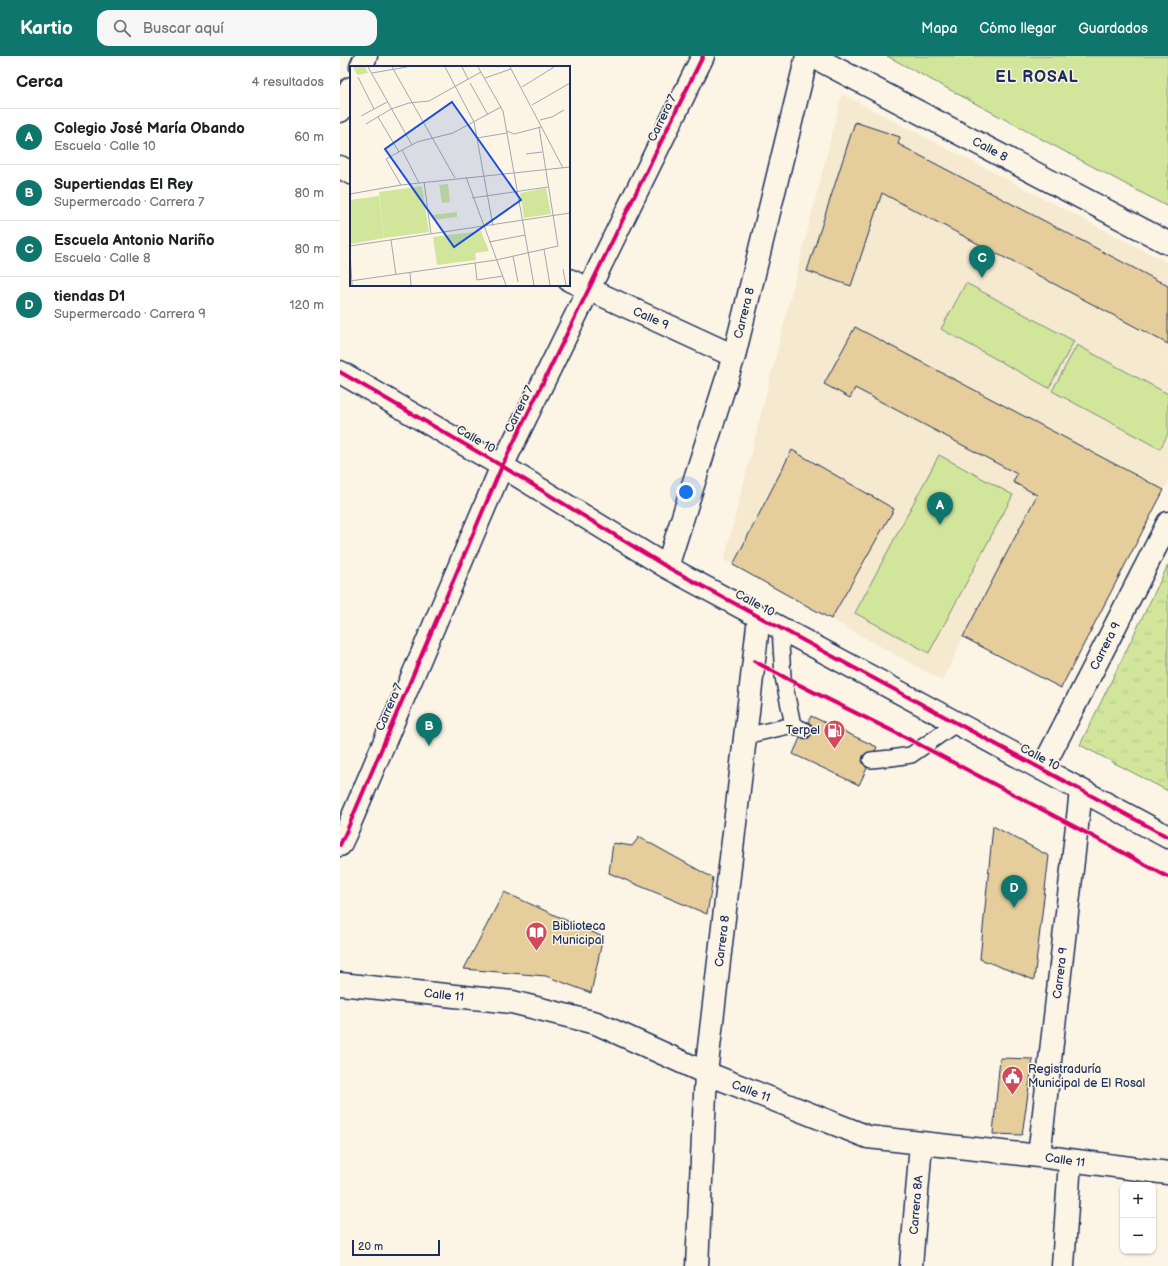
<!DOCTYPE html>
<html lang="es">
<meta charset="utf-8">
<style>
:root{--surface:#fff;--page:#f6f6f6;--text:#202124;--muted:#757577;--line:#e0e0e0;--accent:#0f766e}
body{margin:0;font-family:"Balsamiq Sans",sans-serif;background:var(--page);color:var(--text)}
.controls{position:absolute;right:12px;bottom:12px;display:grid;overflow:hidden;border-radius:8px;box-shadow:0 1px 3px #0004}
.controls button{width:36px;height:36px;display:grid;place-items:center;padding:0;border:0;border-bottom:1px solid var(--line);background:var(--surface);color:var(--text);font:20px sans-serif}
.scale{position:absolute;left:12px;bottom:10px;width:88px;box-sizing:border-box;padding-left:4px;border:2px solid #1b2f5e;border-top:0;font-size:11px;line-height:14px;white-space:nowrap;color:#1b2f5e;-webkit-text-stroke:3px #fcf5e5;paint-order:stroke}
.you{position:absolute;left:346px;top:436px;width:14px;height:14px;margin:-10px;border:3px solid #fff;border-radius:50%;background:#1a73e8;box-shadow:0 0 0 6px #1a73e833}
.badge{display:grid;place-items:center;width:26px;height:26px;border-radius:50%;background:var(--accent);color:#fff;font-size:13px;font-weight:700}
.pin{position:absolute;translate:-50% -33px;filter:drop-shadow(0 1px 2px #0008)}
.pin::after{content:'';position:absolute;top:21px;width:14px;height:12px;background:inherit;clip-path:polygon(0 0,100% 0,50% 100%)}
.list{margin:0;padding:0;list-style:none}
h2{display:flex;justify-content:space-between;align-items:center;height:52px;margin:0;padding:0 16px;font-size:17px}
h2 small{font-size:13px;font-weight:400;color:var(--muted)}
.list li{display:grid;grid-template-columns:26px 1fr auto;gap:12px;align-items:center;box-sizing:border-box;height:56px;padding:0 16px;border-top:1px solid var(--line)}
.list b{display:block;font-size:15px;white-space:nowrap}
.list p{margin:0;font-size:13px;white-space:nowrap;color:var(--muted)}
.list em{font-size:13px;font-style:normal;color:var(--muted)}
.icon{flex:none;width:22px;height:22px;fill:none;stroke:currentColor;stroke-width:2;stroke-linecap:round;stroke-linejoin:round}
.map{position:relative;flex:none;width:828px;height:1210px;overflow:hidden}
header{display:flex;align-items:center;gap:24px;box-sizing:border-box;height:56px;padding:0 20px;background:var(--accent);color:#fff}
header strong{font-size:19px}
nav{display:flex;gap:22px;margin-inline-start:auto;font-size:14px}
.search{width:280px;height:36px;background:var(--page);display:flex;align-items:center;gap:10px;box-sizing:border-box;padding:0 14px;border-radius:12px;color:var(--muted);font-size:15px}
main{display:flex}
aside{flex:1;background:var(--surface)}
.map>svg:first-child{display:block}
.built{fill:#f5e9cf}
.grass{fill:#d2e69b;stroke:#768a7c}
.park{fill:url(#park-tufts);stroke:#768a7c}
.building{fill:#e6ce9c;stroke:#1b2f5e}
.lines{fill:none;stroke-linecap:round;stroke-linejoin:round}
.lane-casing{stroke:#1b2f5e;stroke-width:18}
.street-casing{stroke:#1b2f5e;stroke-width:25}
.secondary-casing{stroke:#1b2f5e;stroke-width:25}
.lane{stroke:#fcf5e5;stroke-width:15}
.street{stroke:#fcf5e5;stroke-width:22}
.secondary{stroke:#fcf5e5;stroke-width:22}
.cycleway-casing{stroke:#fcf5e5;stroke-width:6}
.cycleway{stroke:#d6006c;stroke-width:4}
.labels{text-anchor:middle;stroke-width:3;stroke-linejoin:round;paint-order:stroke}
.street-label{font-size:12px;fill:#1b2f5e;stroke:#fcf5e5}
.poi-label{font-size:12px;fill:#1b2f5e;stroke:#fcf5e5;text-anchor:start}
.district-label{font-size:16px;font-weight:bold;letter-spacing:1px;fill:#1b2f5e;stroke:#fcf5e5}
.inset-road{fill:none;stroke:#a2a6af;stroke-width:1}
.view{fill:#1d4ed8;fill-opacity:0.15;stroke:#1d4ed8;stroke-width:2}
.inset-edge{fill:none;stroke:#1b2f5e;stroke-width:2}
</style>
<header>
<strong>Kartio</strong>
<div class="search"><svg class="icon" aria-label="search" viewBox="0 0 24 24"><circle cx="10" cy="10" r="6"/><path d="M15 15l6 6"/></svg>Buscar aquí</div>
<nav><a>Mapa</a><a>Cómo llegar</a><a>Guardados</a></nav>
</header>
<main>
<aside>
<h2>Cerca<small>4 resultados</small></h2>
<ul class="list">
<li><span class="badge">A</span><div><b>Colegio José María Obando</b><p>Escuela · Calle 10</p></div><em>60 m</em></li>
<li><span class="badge">B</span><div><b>Supertiendas El Rey</b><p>Supermercado · Carrera 7</p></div><em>80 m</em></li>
<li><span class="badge">C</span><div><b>Escuela Antonio Nariño</b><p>Escuela · Calle 8</p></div><em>80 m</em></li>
<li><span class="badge">D</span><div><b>tiendas D1</b><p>Supermercado · Carrera 9</p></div><em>120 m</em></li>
</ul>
</aside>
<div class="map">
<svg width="828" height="1210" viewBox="0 0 828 1210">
<defs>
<pattern id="park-tufts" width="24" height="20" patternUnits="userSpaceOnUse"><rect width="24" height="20" fill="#d2e69b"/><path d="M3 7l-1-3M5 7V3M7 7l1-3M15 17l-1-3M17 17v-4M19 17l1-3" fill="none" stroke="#b4c688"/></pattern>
</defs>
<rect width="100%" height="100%" fill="#fcf5e5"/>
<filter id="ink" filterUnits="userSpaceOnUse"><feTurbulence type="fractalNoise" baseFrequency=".025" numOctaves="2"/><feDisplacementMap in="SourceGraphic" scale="8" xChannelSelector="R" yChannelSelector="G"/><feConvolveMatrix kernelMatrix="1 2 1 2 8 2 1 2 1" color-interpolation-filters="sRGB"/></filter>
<g filter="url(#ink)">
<!-- built -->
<path class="built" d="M 502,38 L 828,207 L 828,426 L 721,632 L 623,581 L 603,625 L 384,504 Z"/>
<!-- grass -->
<path class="grass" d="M 547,0 L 828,0 L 828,151 Z
M 626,227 L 734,285 L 709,332 L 601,273 Z
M 737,289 L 828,338 L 828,378 L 820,393 L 712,335 Z
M 599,399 L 673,439 L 589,597 L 515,557 Z"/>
<!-- park -->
<path class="park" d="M 828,509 L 828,735 L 740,689 Z"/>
<!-- building -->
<path class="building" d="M 515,66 L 560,81 L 558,88 L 828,230 L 828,288 L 542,137 L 511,230 L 467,215 Z
M 515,271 L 824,434 L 721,632 L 623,581 L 697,439 L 673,426 L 677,418 L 515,332 L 510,342 L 484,328 Z
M 452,394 L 554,453 L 491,563 L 393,509 Z
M 471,660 L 537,691 L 535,695 L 526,697 L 523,700 L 522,705 L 527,712 L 519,729 L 453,698 L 460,682 L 465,683 L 469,682 L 472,678 L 473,673 L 472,669 L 468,666 Z
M 653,770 L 709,800 L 694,924 L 640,903 Z
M 299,781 L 373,822 L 367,858 L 269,817 L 273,787 L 292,790 Z
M 164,836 L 263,881 L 251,937 L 206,920 L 124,913 Z
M 660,1002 L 693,1003 L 682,1079 L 653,1078 Z"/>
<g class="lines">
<defs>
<path id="lane" d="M 440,572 L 443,621 L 453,669 L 464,674
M 405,680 L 453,669
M 531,704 L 551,702 L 571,699 L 617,667"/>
<path id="street" d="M 472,0 L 828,187
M 21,11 L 26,0
M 0,55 L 11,32
M 0,111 L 11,117
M 229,224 L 394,300
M 702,713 L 828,467
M 0,789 L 7,774 L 162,410 L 363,0
M 0,928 L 172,946 L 256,967 L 366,1017 L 528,1081 L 699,1100 L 828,1117
M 699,1100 L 741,735
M 357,1210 L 366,1017 L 419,561
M 571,1210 L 581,1088
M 723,1210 L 730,1105"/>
<path id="secondary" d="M 0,316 L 162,410 L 327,511 L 828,781
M 327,511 L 394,300 L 467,0"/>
</defs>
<!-- lane casing -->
<use href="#lane" class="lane-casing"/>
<!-- street casing -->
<use href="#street" class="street-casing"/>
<!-- secondary casing -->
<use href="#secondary" class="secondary-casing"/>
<!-- lane -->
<use href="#lane" class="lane"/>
<!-- street -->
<use href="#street" class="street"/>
<!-- secondary -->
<use href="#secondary" class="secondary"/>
<defs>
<path id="cycleway" d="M 0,316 L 162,410 L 327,511 L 828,781
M 414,605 C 470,636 528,662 584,691 C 666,734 747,777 828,821
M 0,789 L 7,774 L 162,410 L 363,0"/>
</defs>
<!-- cycleway casing -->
<use href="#cycleway" class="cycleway-casing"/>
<!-- cycleway -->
<use href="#cycleway" class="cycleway"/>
</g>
</g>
<!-- icons -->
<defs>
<symbol id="fuel-pin" viewBox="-11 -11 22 30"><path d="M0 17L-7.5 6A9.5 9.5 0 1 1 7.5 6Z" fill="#d1495b" stroke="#fcf5e5"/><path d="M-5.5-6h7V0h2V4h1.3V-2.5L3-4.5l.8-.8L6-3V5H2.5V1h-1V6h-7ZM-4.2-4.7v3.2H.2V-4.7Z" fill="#fff"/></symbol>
<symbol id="library-pin" viewBox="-11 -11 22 30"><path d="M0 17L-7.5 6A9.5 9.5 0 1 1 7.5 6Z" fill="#d1495b" stroke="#fcf5e5"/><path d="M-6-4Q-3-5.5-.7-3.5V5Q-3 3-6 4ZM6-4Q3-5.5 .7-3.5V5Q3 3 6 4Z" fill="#fff"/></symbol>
<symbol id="civic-pin" viewBox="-11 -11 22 30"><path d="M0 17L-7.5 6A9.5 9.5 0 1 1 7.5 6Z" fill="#d1495b" stroke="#fcf5e5"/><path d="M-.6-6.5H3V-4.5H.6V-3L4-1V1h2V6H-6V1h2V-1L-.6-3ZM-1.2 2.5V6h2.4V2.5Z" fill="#fff"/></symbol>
</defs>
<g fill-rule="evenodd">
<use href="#fuel-pin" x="482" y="662" width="25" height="34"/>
<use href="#library-pin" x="184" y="864" width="25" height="34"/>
<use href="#civic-pin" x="660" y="1008" width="25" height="34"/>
</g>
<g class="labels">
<!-- street labels -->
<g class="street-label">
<text transform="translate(322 62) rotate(-64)" y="4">Carrera 7</text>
<text transform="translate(650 93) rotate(28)" y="4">Calle 8</text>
<text transform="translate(404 257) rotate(-76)" y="4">Carrera 8</text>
<text transform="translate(311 262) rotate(24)" y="4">Calle 9</text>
<text transform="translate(179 353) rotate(-64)" y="4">Carrera 7</text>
<text transform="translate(136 383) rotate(30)" y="4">Calle 10</text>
<text transform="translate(415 547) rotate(28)" y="4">Calle 10</text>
<text transform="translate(765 590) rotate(-63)" y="4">Carrera 9</text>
<text transform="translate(49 651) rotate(-67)" y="4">Carrera 7</text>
<text transform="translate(700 701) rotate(28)" y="4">Calle 10</text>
<text transform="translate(382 885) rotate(-83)" y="4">Carrera 8</text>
<text transform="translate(720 917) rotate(-83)" y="4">Carrera 9</text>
<text transform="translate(104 939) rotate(6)" y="4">Calle 11</text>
<text transform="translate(411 1035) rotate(21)" y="4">Calle 11</text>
<text transform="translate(725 1104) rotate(8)" y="4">Calle 11</text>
<text transform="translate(576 1149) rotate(-85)" y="4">Carrera 8A</text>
</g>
<!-- poi labels -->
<g class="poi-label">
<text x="480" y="678" text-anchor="end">Terpel</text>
<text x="212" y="874">Biblioteca<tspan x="212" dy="14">Municipal</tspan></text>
<text x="688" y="1017">Registraduría<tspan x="688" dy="14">Municipal de El Rosal</tspan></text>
</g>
<!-- district labels -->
<g class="district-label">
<text x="697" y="26">EL ROSAL</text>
</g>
</g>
<!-- overview -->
<g transform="translate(10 10)">
<rect width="220" height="220" fill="#fcf5e5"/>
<path d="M 98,118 L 100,136 L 92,137 L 89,119 ZM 107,146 L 107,151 L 83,154 L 82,149 ZM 131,165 L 139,185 L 125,187 L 126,194 L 87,199 L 83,171 Z" fill="#d2e69b"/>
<path d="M 29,130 L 34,172 L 1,178 L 0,134 Z" fill="#d2e69b"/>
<path d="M 3,1 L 15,1 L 18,7 L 7,9 ZM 72,120 L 79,166 L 34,172 L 29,126 ZM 196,122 L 201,148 L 174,152 L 170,127 Z" fill="#d2e69b"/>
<path class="inset-road" d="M 18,1 L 62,79M 42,1 L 105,112M 95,1 L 124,56 L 143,160M 112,1 L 118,13M 128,1 L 153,45 L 184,219M 160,1 L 213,102M 22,7 L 57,1M 8,11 L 24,43M 135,12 L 161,3M 120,17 L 138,49M 172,21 L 204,1M 182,39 L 220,17M 11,50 L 37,36M 28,51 L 49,86M 190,54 L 202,51 L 214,44M 16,58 L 41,43 L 59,37 L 79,35 L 131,6M 157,65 L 164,68 L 191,61M 127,72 L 157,67M 52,84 L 69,117M 176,88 L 192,86M 116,111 L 156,219M 74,116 L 81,168M 51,119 L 36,93 L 67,76 L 103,67 L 151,41M 0,128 L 51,119 L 220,101M 122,132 L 198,121M 41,174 L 46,209M 139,176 L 175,169M 0,180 L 220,147M 194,183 L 200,219M 0,185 L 2,219M 163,190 L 168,216M 125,197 L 127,214 L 153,210M 213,203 L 216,219M 60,207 L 61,219M 0,215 L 146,194 L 208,180 L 189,61"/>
<path class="view" d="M 102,36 L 171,134 L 104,181 L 35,83 Z"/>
<rect width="220" height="220" class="inset-edge"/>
</g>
</svg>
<div class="controls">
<button>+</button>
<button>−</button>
</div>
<div class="scale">20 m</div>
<div class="you"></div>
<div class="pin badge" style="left:600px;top:469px">A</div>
<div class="pin badge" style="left:89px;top:690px">B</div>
<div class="pin badge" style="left:642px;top:222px">C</div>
<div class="pin badge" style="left:674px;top:852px">D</div>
</div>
</main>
